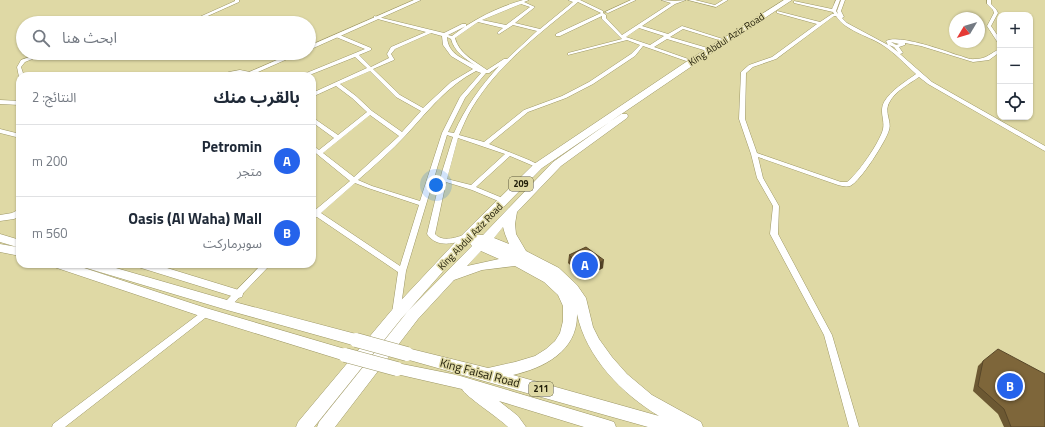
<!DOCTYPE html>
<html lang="ar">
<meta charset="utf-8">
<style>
:root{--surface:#fff;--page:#f6f6f7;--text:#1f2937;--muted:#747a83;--line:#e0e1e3;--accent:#2563eb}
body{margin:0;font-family:"Titillium Web","Noto Sans Arabic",sans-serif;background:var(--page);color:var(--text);direction:rtl}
.controls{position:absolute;right:12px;top:12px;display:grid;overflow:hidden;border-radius:8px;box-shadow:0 1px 3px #0004}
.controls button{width:36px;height:36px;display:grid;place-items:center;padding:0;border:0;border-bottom:1px solid var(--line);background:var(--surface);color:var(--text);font:20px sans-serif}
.compass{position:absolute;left:949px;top:12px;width:36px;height:36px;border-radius:50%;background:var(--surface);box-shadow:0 1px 3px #0004;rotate:232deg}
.you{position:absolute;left:436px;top:185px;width:14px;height:14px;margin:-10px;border:3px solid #fff;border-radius:50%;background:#1a73e8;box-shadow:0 0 0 6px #1a73e833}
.badge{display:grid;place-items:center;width:26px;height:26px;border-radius:50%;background:var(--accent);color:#fff;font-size:13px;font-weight:700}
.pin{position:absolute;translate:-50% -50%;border:2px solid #fff;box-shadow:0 1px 4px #0006}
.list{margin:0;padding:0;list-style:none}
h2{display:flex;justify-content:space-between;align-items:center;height:52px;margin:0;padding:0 16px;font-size:17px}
h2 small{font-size:13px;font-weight:400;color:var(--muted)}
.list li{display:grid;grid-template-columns:26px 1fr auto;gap:12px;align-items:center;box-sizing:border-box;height:72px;padding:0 16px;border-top:1px solid var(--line)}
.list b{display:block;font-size:15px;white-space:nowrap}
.list p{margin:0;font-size:13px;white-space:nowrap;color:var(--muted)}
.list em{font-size:13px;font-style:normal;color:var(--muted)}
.icon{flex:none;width:22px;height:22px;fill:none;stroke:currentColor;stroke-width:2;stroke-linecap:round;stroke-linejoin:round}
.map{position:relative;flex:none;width:1045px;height:427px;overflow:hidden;direction:ltr}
.search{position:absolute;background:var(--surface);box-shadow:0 1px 3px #0004;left:16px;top:16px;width:300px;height:44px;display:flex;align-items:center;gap:10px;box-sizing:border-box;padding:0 14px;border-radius:22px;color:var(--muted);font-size:15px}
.panel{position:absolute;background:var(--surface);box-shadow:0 1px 3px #0004;left:16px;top:72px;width:300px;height:196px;border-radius:12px;direction:rtl}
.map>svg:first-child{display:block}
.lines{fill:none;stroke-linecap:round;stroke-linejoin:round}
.minor-casing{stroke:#9d9765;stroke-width:1}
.tertiary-casing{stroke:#9d9765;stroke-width:1}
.primary-casing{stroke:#9d9765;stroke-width:1}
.minor{fill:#fff;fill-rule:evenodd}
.tertiary{fill:#fff;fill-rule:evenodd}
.primary{fill:#fff;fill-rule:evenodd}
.primary-bridge-casing{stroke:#9d9765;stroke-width:15;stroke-linecap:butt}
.primary-bridge{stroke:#fff;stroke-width:14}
.wall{fill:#6c5832}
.shaded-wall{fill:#584729}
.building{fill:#7e663a;stroke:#584729}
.labels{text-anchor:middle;stroke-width:3;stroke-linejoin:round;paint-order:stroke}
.shield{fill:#dfd9a5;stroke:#595538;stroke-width:1}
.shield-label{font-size:9px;font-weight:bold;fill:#201d09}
.street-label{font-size:10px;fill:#201d09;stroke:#dfd9a5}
.near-street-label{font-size:12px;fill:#201d09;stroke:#dfd9a5}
</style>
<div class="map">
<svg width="1045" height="427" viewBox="0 0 1045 427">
<rect width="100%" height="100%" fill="#dfd9a5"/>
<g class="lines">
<defs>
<path id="minor" d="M 235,0 L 239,0 L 239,2 L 192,23 L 186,23 L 235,1 Z
M 523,0 L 529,0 L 524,2 L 535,7 L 515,23 L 540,29 L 573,2 L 568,0 L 580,0 L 603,11 L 603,13 L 606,15 L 606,18 L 622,35 L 671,3 L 661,0 L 675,1 L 686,0 L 675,4 L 642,26 L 668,34 L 682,26 L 726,40 L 722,41 L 683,29 L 670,37 L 711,49 L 711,51 L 707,51 L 667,39 L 654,47 L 694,61 L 694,63 L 692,63 L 643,46 L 635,56 L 593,84 L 566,98 L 528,112 L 489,144 L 529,160 L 541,166 L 540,167 L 536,167 L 510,156 L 476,187 L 505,199 L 506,201 L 505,203 L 503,203 L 472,190 L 446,182 L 435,234 C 443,243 457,237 467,234 L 471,237 L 470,239 C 455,243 437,249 427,234 L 442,172 L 453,137 L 447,135 L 406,271 L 400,313 L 399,315 L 396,316 L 393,315 L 392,313 L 398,272 L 317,217 L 312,219 L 312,213 L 314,211 L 350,181 L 312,150 L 312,145 L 319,150 L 334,138 L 312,122 L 312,117 L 338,135 L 367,112 L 352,98 L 336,86 L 312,97 L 312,93 L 367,68 L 355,57 L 307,76 L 299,76 L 365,49 L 336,37 L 336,35 L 340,35 L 371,48 L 371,50 L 359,55 L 371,67 L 389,58 L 387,54 L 391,47 L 426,32 L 374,18 L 374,16 L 444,33 L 462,24 L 466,24 L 466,26 L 448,35 L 452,36 C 472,20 498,7 523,0 ZM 578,2 L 601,13 L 556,34 L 556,36 L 560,36 L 602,16 L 602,19 L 622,39 L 568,53 L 568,55 L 627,40 L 640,45 L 631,54 L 589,82 L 562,96 L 524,110 L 484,142 L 459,135 C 462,128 465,121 468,115 C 493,68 538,35 578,2 ZM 521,4 L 530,7 L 506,25 L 482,20 ZM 478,22 L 503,28 L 497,33 L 499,34 L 513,25 L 537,31 L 507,59 L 504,59 L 487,70 C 475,61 459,54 455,38 ZM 639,28 L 664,36 L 650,45 L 626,37 ZM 431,33 L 442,36 L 443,45 L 451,56 L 473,69 L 451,82 L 423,108 L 400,95 L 373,69 L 394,60 L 394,59 L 391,54 L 395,49 ZM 447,37 L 451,39 C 454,51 465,59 475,65 C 462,58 448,54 447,37 ZM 499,66 C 480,87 465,108 454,133 L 448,132 L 465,98 L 486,73 L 489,73 ZM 370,71 L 396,97 L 421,111 L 402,132 L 372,111 L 356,96 L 340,84 ZM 476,71 L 481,73 L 460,97 L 442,133 L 420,201 L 372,186 L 358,180 C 375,165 391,151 406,135 C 428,111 447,86 476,71 ZM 370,115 L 399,136 L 354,177 L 323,153 ZM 458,138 L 505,154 L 471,185 L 447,179 ZM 355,183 L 368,188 L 419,205 L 400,266 L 321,213 Z
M 631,0 L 636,0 L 608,13 L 605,12 Z
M 688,0 L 695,0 L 715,5 L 723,0 L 728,0 L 716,7 Z
M 836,0 L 840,0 L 836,11 L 838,14 L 837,11 L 841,0 L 845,0 L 841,11 L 844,17 L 842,18 L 847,23 L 888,45 L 886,41 C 898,34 943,50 957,55 C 963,56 969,60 975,59 C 987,59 990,53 1000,49 L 1000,52 L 989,60 L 973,62 L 921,46 L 905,43 L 905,45 L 899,47 L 903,53 L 900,54 L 932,82 L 1045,146 L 1045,151 L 1043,150 L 928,84 L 919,77 C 909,84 895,91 889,103 C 884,113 892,121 889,130 C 886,141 860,182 850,186 C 846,187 842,186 838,185 L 758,157 L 763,178 L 779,206 L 778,234 L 832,335 L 859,427 L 849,427 L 824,335 L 770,234 L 773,206 L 757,178 L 751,154 L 739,119 L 741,72 L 749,65 L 772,57 L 817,24 L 777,13 L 777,11 L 820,22 L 832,14 L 834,14 L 833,12 L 794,3 L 794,1 L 832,9 ZM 834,16 L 836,16 C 846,31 866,35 881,44 C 894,52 905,64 916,74 C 905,82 891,90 884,102 C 879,112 885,120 883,129 C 880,142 857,175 847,182 L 841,182 L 757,153 L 745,119 L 746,73 L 753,67 L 776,59 ZM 891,42 L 899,44 L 896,45 ZM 889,45 L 894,47 L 898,52 Z
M 987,0 L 991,0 L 991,4 L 996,9 L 998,13 L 991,26 L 1000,39 L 1000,43 L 998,43 L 987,26 L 994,13 L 993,10 L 987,4 Z
M 41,53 L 47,53 L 25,62 L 21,67 L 24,76 L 19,77 L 17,67 L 21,60 Z
M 240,70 L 250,72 L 261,76 C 254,76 248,74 241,73 C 233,73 226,76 218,76 L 229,72 Z
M 0,100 L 20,101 L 20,105 L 0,104 Z
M 0,129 L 20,134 L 20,138 L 0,133 Z
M 262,264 L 271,264 L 230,307 L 227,308 L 224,307 L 223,305 L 224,303 Z
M 206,310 L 209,311 L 210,313 L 209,315 L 65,427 L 52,427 L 53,424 L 203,311 Z"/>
<path id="tertiary" d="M 414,0 L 421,0 L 309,50 L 309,46 Z
M 293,53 L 301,53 L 249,76 L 240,76 Z
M 20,209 L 20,216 L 14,219 L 0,221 L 0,215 L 12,213 Z
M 137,264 L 154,264 L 242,291 L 243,294 L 242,297 L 238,298 L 138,267 Z"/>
<path id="primary" d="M 784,0 L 792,0 L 695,64 L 542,168 L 476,235 L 483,235 L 553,162 L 621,114 L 627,114 L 628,116 L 627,118 L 561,166 L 517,212 L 515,224 L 516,234 L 526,251 L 559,268 L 577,285 L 586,298 L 593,327 L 599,339 L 612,357 L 627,374 L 652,395 L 701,422 L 703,427 L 648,427 L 402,358 L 400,354 L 402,350 L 407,348 L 488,368 L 515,362 L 535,356 L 546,349 L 555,341 L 560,333 L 563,321 L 563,306 L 558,295 L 544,282 L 515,266 L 482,270 L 454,280 L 418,319 L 335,427 L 317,427 L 319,422 L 408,311 L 472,246 L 469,242 L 401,319 L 314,427 L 296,427 L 298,422 L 391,311 L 464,233 L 534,164 L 689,60 ZM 503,227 L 505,234 L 509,244 L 494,238 ZM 481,251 L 499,259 L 467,266 ZM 577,314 C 586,357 622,394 659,416 L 513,375 C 544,368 578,351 577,314 Z
M 0,234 L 20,240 L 20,256 L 0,252 L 0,244 L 17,247 L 0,242 Z
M 52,264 L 72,264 L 206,308 L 345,349 L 350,351 L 352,355 L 350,359 L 345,361 L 206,318 L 54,267 Z
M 81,264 L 102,264 L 227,300 L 356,334 L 361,336 L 363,340 L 361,344 L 356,346 L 227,310 L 83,267 Z
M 397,363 L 457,375 L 608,420 L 614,422 L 616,427 L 584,427 L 499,401 L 518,416 L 526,427 L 508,427 C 499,418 465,396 462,389 L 392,373 L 390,369 L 392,365 Z"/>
</defs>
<!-- minor casing -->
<use href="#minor" class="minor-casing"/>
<!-- tertiary casing -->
<use href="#tertiary" class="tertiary-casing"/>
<!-- primary casing -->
<use href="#primary" class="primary-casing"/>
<!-- minor -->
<use href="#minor" class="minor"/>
<!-- tertiary -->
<use href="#tertiary" class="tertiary"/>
<!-- primary -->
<use href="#primary" class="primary"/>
<defs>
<path id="primary-bridge" d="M 356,340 L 407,354
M 345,355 L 397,369"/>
</defs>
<!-- primary-bridge casing -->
<use href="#primary-bridge" class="primary-bridge-casing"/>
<!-- primary-bridge -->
<use href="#primary-bridge" class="primary-bridge"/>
</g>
<!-- wall -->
<path class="wall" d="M 569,255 L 603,268 L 584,278 L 568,263 Z
M 983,361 L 1045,427 L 1004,427 L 998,414 L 973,391 L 978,366 Z"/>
<!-- shaded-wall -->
<path class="shaded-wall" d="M 604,260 L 603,268 L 584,278 L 585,270 Z"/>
<!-- building -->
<path class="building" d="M 586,247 L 604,260 L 585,270 L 569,255 Z
M 998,349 L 1045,374 L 1045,427 L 1011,427 L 1004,409 L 978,386 L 983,361 Z"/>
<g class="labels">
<!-- shield labels -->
<g class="shield">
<rect x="509" y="177" width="24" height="14" rx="3"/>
<rect x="529" y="382" width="24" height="14" rx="3"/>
</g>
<g class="shield-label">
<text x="521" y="187">209</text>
<text x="541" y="392">211</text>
</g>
<!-- street labels -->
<g class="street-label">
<text transform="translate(726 39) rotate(-33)" y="4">King Abdul Aziz Road</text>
<text transform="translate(470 236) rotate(-46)" y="4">King Abdul Aziz Road</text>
</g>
<!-- near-street labels -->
<g class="near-street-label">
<text transform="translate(480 373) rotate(15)" y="4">King Faisal Road</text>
</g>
</g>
</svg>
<div class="controls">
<button>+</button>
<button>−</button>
<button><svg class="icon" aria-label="locate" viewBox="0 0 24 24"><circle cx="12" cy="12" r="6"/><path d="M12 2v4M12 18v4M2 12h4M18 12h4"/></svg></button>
</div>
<svg class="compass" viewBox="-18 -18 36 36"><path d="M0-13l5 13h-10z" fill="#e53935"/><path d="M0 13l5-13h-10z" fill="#747a83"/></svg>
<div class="you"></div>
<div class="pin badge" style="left:585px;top:265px">A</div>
<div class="pin badge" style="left:1010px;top:386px">B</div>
<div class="search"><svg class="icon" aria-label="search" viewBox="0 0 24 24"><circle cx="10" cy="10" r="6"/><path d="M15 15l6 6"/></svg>ابحث هنا</div>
<section class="panel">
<h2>بالقرب منك<small>النتائج: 2</small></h2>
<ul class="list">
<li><span class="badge">A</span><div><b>Petromin</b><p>متجر</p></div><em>200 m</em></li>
<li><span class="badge">B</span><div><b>Oasis (Al Waha) Mall</b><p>سوبرماركت</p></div><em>560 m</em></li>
</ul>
</section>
</div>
